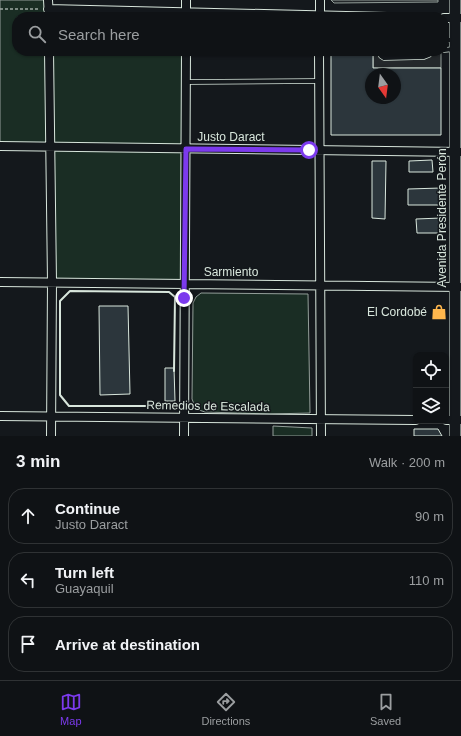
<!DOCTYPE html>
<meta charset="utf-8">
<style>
:root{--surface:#0f1215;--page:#1d2022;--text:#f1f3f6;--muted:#9b9ea0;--line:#2f3234;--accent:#7c3aed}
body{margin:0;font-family:Arial,sans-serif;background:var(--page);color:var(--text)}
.controls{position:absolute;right:12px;bottom:12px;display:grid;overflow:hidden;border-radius:8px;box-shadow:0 1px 3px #0004}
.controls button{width:36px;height:36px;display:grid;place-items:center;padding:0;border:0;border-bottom:1px solid var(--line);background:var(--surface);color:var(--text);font:20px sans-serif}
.compass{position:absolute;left:365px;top:68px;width:36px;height:36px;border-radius:50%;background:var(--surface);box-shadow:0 1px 3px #0004;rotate:166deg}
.stop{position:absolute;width:12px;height:12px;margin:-9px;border:3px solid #7c3aed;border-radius:50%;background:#fff}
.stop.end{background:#7c3aed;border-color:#fff;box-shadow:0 1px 4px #0008}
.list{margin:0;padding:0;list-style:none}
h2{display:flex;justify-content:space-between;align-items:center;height:52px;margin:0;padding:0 16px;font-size:17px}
h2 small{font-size:13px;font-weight:400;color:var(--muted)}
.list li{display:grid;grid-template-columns:26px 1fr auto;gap:12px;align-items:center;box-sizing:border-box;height:56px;margin:0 8px 8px;padding:0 8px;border:1px solid var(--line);border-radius:16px}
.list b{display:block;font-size:15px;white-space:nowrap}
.list p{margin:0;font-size:13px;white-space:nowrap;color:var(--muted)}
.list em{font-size:13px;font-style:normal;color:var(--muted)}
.icon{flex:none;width:22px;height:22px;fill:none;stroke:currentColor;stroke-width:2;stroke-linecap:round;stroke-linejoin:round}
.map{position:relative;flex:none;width:461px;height:436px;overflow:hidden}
.search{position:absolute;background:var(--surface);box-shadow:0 1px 3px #0004;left:12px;right:12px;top:12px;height:44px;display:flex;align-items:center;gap:10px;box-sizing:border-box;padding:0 14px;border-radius:16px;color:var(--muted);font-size:15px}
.sheet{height:244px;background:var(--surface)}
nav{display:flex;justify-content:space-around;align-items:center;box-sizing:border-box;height:56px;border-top:1px solid var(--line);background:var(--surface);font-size:11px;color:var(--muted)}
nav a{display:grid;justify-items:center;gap:2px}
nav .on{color:var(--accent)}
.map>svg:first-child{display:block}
.green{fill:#1a2d24;stroke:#939e99}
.parking{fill:#24282b;stroke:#939e99}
.building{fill:#2c363c;stroke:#d8e6dc;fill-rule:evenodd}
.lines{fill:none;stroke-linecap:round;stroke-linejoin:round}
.lane-casing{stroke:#d8e6dc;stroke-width:5.5}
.street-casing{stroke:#d8e6dc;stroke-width:10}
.secondary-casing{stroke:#d8e6dc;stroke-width:12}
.path{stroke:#9da8a2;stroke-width:1.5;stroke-dasharray:3 2;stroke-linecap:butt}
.lane{stroke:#14181c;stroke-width:4}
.street{stroke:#14181c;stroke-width:8}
.secondary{stroke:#14181c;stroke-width:11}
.wall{stroke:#d8e6dc;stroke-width:2}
.route{stroke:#7c3aed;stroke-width:5}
.labels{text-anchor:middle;stroke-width:3;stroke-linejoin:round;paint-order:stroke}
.street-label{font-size:12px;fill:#d8e6dc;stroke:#14181c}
.poi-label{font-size:12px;fill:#d8e6dc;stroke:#14181c;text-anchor:end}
</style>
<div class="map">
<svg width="461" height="436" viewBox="0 0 461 436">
<rect width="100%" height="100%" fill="#14181c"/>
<!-- green -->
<path class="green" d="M 0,0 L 48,0 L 48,9 L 186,13 L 186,17 L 17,17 L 17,51 L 186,51 L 185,284 L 52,282 L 50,147 L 0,146 Z
M 201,293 L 308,294 L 310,413 L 270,414 L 205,412 L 196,409 L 192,399 L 193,303 L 196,297 Z
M 273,426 L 312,428 L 312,436 L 273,436 Z"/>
<!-- parking -->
<path class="parking" d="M 331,0 L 438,0 L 438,2 L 334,3 Z
M 373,51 L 441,51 L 441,68 L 373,68 Z"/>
<!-- building -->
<path class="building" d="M 331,51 L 373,51 L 373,68 L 441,68 L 441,135 L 331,135 ZM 371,74 L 395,74 L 395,98 L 371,98 Z
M 432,160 L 433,172 L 409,172 L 409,161 Z
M 372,161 L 386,161 L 385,219 L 372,218 Z
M 441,188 L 442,205 L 408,205 L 408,189 Z
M 441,218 L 442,233 L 417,233 L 416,219 Z
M 99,306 L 128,306 L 130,394 L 100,395 Z
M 165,368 L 174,368 L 175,401 L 165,401 Z
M 414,429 L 438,429 L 442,436 L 414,436 Z"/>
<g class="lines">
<defs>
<path id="lane" d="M 444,40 L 454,40
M 444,50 L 454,49
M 379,51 L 381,56 L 384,58 L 424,57 L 429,55 L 431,51
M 187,82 L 319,81"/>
<path id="street" d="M 48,0 L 49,17
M 320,0 L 320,17
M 48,9 L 387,17
M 186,17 L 186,0
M 444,18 L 461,18
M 49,51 L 52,282 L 51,436
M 319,51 L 321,436
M 0,146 L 461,152
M 0,282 L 461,287
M 0,416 L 416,420
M 446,420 L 461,420
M 184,436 L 186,51"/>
<path id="secondary" d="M 455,0 L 455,436"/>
</defs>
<!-- lane casing -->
<use href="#lane" class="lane-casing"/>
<!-- street casing -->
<use href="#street" class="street-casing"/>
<!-- secondary casing -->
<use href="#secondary" class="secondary-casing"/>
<!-- path -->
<path class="path" d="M 0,9 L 40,9"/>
<!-- lane -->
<use href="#lane" class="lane"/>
<!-- street -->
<use href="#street" class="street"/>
<!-- secondary -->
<use href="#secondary" class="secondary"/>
<!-- wall -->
<path class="wall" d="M 159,402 L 153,406 L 69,406 L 60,395 L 60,301 L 70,291 L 169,292 L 175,297 L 174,371"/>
</g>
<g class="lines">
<!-- route -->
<path class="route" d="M 184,298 L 186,149 L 309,150"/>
</g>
<!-- icons -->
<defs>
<symbol id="shop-bare" viewBox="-9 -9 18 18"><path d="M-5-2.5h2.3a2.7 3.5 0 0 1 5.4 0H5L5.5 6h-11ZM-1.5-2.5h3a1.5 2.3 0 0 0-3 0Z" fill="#ffb74d" stroke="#14181c" stroke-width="2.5" paint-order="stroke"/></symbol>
</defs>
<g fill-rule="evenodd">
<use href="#shop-bare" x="428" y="301" width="22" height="22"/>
</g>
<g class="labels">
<!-- street labels -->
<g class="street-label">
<text x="231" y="141">Justo Daract</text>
<text transform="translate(442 218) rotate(-90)" y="4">Avenida Presidente Perón</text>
<text x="231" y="276">Sarmiento</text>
<text transform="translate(208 406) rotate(1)" y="4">Remedios de Escalada</text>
</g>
<!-- poi labels -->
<g class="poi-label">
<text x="427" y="316">El Cordobé</text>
</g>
</g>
</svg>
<div class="controls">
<button><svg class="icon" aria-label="locate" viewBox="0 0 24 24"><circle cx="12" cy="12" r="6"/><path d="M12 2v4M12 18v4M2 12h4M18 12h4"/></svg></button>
<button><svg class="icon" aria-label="layers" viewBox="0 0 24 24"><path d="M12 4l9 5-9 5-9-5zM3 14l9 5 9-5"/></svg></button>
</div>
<svg class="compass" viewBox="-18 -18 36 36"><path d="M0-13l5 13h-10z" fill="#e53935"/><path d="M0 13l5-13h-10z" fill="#9b9ea0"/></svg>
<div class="stop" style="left:309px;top:150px"></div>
<div class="stop end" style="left:184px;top:298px"></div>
<div class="search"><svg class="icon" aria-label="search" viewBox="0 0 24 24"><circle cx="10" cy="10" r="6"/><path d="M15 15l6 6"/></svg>Search here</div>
</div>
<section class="sheet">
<h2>3 min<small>Walk · 200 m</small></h2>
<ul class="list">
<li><svg class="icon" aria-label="ahead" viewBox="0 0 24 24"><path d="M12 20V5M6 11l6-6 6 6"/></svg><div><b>Continue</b><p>Justo Daract</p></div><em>90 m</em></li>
<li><svg class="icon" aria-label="left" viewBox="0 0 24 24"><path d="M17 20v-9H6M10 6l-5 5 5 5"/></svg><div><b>Turn left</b><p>Guayaquil</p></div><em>110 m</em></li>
<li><svg class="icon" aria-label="arrive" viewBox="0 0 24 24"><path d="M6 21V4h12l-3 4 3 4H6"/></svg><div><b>Arrive at destination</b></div></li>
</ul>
</section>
<nav>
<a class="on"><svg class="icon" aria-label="map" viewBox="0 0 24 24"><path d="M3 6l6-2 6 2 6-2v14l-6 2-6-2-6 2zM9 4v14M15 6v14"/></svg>Map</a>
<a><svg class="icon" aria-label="directions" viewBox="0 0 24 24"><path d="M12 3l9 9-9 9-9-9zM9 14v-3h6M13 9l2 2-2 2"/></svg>Directions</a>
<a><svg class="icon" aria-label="saved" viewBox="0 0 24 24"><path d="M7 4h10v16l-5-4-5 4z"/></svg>Saved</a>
</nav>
